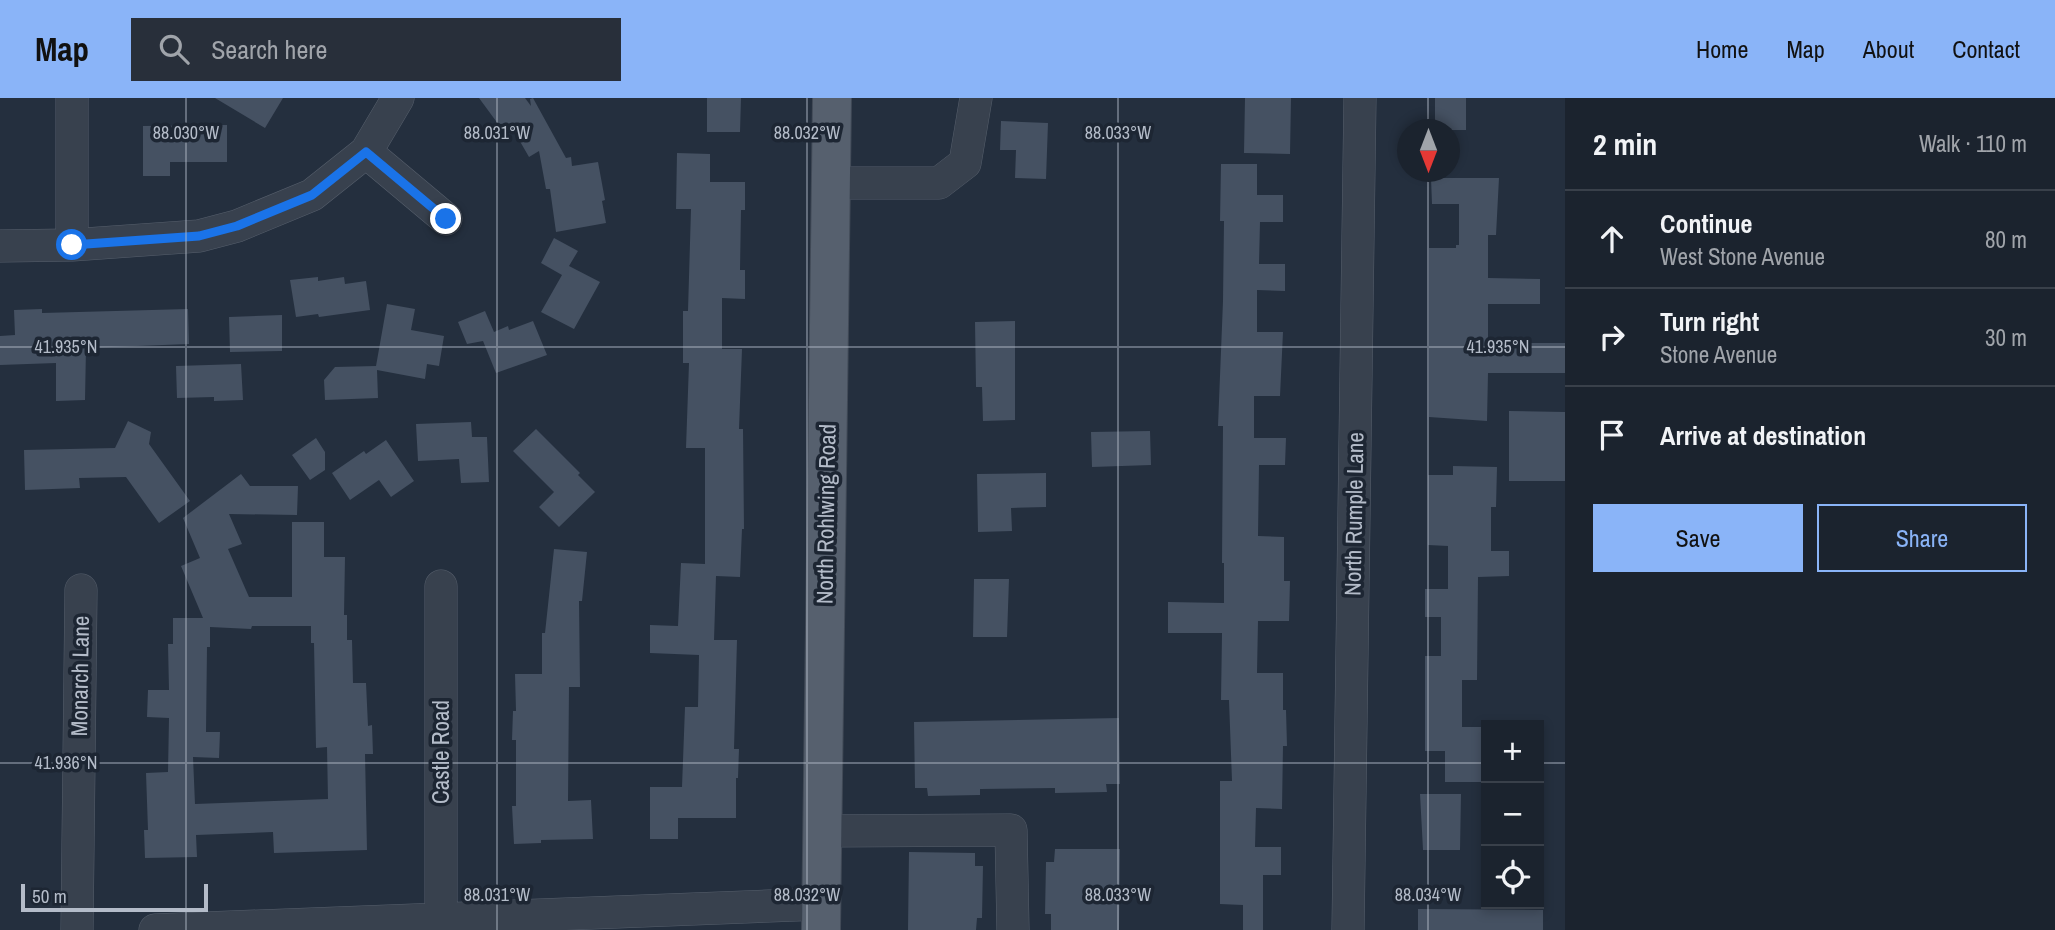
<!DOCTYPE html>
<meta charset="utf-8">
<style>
:root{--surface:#1b232e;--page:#282f3a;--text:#f1f3f6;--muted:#a0a4aa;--line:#39404a;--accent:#8ab4f8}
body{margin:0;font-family:"Archivo Narrow",sans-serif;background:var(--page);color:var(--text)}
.controls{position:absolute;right:21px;bottom:21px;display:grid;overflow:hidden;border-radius:0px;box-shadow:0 4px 10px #0003}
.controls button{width:63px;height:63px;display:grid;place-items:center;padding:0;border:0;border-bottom:2px solid var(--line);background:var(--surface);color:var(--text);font:35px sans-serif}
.compass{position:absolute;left:1397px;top:21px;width:63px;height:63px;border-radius:50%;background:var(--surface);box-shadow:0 4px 10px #0003;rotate:180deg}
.scale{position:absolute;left:21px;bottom:18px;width:187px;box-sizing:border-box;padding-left:7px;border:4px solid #b4bcc9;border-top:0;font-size:19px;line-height:24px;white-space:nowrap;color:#b4bcc9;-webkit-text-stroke:5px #1d2633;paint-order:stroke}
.stop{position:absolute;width:21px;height:21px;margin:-16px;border:5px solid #1a73e8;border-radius:50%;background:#fff}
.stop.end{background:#1a73e8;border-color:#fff;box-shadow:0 2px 7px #0008}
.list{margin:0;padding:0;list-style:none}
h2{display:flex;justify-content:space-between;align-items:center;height:91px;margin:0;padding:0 28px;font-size:30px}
h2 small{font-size:23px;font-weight:400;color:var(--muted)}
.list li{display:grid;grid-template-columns:46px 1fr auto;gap:21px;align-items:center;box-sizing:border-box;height:98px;padding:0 28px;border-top:2px solid var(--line)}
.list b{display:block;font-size:26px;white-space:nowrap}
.list p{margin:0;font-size:23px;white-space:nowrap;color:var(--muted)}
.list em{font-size:23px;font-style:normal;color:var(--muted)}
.actions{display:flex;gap:14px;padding:21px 28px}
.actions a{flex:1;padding:16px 0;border:2px solid var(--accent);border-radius:0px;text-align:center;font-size:24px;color:var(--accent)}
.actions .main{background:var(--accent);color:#111}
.icon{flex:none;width:38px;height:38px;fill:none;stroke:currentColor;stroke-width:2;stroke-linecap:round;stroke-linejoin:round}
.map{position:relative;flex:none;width:1565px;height:832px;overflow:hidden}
header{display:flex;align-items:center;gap:42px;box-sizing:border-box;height:98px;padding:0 35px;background:var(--accent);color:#111}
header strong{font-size:33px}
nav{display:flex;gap:38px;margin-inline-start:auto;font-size:24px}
.search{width:490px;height:63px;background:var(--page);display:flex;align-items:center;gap:18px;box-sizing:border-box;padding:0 24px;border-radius:0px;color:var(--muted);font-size:26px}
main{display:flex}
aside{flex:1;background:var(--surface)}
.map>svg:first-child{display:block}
.building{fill:#455162;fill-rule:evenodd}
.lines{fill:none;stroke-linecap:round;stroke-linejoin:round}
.minor-casing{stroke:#565f6c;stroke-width:33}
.major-casing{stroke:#414a57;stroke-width:40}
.minor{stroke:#38414e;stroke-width:32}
.major{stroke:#56606e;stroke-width:38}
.route{stroke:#1a73e8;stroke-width:9}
.ticks{fill:none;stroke:#b4bcc9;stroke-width:2;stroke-opacity:0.45}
.labels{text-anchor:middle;stroke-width:7;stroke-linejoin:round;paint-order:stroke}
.street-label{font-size:23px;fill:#b4bcc9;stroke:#1d2633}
.ticks-label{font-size:18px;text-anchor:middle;fill:#b4bcc9;stroke:#1d2633;stroke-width:7;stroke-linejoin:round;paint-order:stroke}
</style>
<header>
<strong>Map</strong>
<div class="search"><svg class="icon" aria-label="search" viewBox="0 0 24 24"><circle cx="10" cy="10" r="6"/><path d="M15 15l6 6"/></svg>Search here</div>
<nav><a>Home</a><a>Map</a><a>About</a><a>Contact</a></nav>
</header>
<main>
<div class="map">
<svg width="1565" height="832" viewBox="0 0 1565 832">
<rect width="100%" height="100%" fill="#242f3e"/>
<!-- building -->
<path class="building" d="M 215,0 L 283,0 L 265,30 Z
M 479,0 L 525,0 L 531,8 L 530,1 L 533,0 L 566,60 L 571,59 L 572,68 L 598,64 L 605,102 L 602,103 L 606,125 L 556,134 L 550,91 L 546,91 L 539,53 L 529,59 L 514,33 L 507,38 Z
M 707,0 L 741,0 L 740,34 L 707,34 Z
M 1245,0 L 1291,0 L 1290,56 L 1244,55 Z
M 1435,0 L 1466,0 L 1466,32 L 1435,32 Z
M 1001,23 L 1048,25 L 1046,81 L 1015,80 L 1016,52 L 1000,52 Z
M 227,27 L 227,64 L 170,64 L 170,78 L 143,78 L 143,28 Z
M 677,55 L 710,56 L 710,84 L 745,84 L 745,112 L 741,112 L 740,172 L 745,172 L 745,201 L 722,200 L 722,251 L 742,251 L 739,331 L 743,331 L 744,431 L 742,431 L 740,479 L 716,478 L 714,542 L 737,542 L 734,651 L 739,651 L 738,680 L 736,680 L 736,720 L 678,720 L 678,741 L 650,741 L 650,689 L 682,689 L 685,609 L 698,609 L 699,557 L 650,555 L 650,527 L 678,528 L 681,465 L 705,466 L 705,350 L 686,350 L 689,265 L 683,265 L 683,213 L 688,213 L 691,111 L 676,111 Z
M 1221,66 L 1257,66 L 1257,97 L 1283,97 L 1283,124 L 1260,124 L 1259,166 L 1285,166 L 1285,193 L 1257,192 L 1257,234 L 1283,234 L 1280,298 L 1254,298 L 1254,340 L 1286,340 L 1285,367 L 1259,367 L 1258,438 L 1284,439 L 1284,483 L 1290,483 L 1289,523 L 1258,523 L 1257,575 L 1283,575 L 1283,612 L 1286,612 L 1287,648 L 1283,648 L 1282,711 L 1256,710 L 1255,749 L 1281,749 L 1281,777 L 1263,777 L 1263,832 L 1243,832 L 1243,807 L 1220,806 L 1220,683 L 1232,683 L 1229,602 L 1221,602 L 1222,535 L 1168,535 L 1168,504 L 1224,505 L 1224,465 L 1222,465 L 1223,328 L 1218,328 L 1223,203 L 1224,123 L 1220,123 Z
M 1431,80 L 1499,80 L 1496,137 L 1488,137 L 1488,180 L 1540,181 L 1540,206 L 1488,206 L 1488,245 L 1565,245 L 1565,275 L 1488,275 L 1487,323 L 1429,319 L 1429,150 L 1456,150 L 1456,147 L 1459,147 L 1459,106 L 1432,106 Z
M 554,140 L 578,153 L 569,168 L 600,184 L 574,231 L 541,214 L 562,177 L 541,165 Z
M 318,179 L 318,183 L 344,179 L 345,186 L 366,183 L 370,212 L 319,219 L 318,216 L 296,219 L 290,182 Z
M 387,206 L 415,211 L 411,232 L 444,238 L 439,268 L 427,266 L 425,281 L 377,272 L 378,300 L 325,302 L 324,282 L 335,269 L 376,268 Z
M 42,211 L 42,215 L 188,211 L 189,246 L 86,250 L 85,302 L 56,303 L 56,265 L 0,267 L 0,238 L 15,237 L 14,212 Z
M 485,213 L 494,234 L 508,228 L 509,232 L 533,223 L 547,257 L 496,275 L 483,243 L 467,246 L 458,224 Z
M 282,217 L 282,253 L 230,254 L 229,219 Z
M 1015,223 L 1015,322 L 983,323 L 982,289 L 976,289 L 975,224 Z
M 241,266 L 243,302 L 214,303 L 214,299 L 177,300 L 176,268 Z
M 1509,313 L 1565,314 L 1565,383 L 1509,383 Z
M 128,323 L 151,334 L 149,346 L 190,403 L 159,425 L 126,379 L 79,380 L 80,390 L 25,392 L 24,352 L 115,350 Z
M 471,324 L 472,339 L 487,339 L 489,384 L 461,385 L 459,361 L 418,363 L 416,326 Z
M 536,331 L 580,375 L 578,377 L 595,394 L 559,429 L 539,409 L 554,394 L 513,353 Z
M 1150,333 L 1151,367 L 1092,369 L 1091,334 Z
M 316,340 L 325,354 L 325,372 L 310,382 L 292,357 Z
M 386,342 L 414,383 L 391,399 L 379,382 L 350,402 L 332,375 L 364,353 L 366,356 Z
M 1453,368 L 1497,369 L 1496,409 L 1491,409 L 1491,453 L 1509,453 L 1509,478 L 1478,479 L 1477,582 L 1462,582 L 1462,629 L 1486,629 L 1486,684 L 1445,684 L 1445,653 L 1425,653 L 1425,558 L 1441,558 L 1441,519 L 1425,519 L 1425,491 L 1448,491 L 1448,448 L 1428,447 L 1428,377 L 1453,377 Z
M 1046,375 L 1046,409 L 1011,410 L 1012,433 L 978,434 L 977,376 Z
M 241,376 L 250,388 L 298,388 L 297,417 L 229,416 L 242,446 L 228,451 L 249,499 L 292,499 L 292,424 L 324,424 L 324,459 L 345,459 L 344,517 L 347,517 L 347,542 L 352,542 L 353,585 L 366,585 L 368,628 L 372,627 L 373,656 L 365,656 L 367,752 L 274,755 L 273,734 L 196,737 L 197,759 L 145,760 L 144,732 L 148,732 L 146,675 L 168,674 L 169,620 L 147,619 L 148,592 L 169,592 L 168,546 L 173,546 L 173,520 L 203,520 L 181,468 L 200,460 L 183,420 ZM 252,528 L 311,528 L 311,545 L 314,545 L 316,650 L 327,649 L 328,701 L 195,706 L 193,659 L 219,660 L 220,634 L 206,634 L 207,549 L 210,549 L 210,529 L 251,531 Z
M 554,451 L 587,454 L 582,503 L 579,503 L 580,589 L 569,589 L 568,703 L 591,702 L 593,741 L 541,742 L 541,745 L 514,746 L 512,708 L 516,708 L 516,642 L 512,642 L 513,613 L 516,613 L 515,576 L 542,576 L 542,535 L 545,535 Z
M 974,481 L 1009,481 L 1007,539 L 973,539 Z
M 1119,620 L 1120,686 L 1106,686 L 1107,694 L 1055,695 L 1055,690 L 980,691 L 980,697 L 928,698 L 927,690 L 915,690 L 914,624 Z
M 1420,696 L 1461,696 L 1460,752 L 1423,752 Z
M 1055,751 L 1120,751 L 1119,832 L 1051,832 L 1051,816 L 1045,816 L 1046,764 L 1054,764 Z
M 909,754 L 975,755 L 975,768 L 983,768 L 982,820 L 977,820 L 976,832 L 908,832 Z
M 1418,811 L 1543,812 L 1543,832 L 1418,832 Z"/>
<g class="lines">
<defs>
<path id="minor" d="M 72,0 L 72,147
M 366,54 L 446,121
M 831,85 L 939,85 L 965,65 L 976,0
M 0,148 L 72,147 L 199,138 L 237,128 L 312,97 L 366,54 L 398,0
M 822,733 L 1011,732 L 1013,832
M 441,821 L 441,488
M 77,832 L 81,492
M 155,832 L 822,806
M 1348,832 L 1360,0"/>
<path id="major" d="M 821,832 L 832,0"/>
</defs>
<!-- minor casing -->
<use href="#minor" class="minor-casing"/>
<!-- major casing -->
<use href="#major" class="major-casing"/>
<!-- minor -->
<use href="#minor" class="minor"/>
<!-- major -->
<use href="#major" class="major"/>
</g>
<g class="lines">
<!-- route -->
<path class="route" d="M 72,147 L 199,138 L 237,128 L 312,97 L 366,54 L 446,121"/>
</g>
<!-- ticks -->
<path class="ticks" d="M 186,0 L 186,832M 497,0 L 497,832M 807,0 L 807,832M 1118,0 L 1118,832M 1428,0 L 1428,32M 1428,74 L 1428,832M 0,249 L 1565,249M 0,665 L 1486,665M 1539,665 L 1565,665"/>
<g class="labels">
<!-- street labels -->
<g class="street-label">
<text transform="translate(826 416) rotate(-89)" y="8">North Rohlwing Road</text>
<text transform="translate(1354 416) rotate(-89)" y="8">North Rumple Lane</text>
<text transform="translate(80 578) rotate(-89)" y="8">Monarch Lane</text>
<text transform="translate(441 654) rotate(-90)" y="8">Castle Road</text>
</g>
</g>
<g class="ticks-label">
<text x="186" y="41">88.030°W</text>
<text x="497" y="41">88.031°W</text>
<text x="807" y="41">88.032°W</text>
<text x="1118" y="41">88.033°W</text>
<text x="1498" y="255">41.935°N</text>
<text x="66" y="255">41.935°N</text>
<text x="66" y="671">41.936°N</text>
<text x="497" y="803">88.031°W</text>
<text x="807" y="803">88.032°W</text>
<text x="1118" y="803">88.033°W</text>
<text x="1428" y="803">88.034°W</text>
</g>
</svg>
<div class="controls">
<button>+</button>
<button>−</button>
<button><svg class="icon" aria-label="locate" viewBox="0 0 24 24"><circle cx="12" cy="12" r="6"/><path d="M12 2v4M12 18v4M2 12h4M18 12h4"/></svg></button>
</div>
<svg class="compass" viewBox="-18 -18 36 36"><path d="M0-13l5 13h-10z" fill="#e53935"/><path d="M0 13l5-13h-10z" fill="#a0a4aa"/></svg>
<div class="scale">50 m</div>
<div class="stop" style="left:72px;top:147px"></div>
<div class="stop end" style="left:446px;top:121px"></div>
</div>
<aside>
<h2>2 min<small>Walk · 110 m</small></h2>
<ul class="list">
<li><svg class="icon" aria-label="ahead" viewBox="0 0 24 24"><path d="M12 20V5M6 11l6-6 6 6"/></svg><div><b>Continue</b><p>West Stone Avenue</p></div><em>80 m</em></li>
<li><svg class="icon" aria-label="right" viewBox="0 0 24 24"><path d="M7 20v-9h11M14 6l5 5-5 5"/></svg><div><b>Turn right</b><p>Stone Avenue</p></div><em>30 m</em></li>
<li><svg class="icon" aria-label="arrive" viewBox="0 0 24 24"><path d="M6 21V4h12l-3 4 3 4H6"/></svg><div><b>Arrive at destination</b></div></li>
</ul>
<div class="actions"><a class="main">Save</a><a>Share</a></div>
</aside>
</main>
